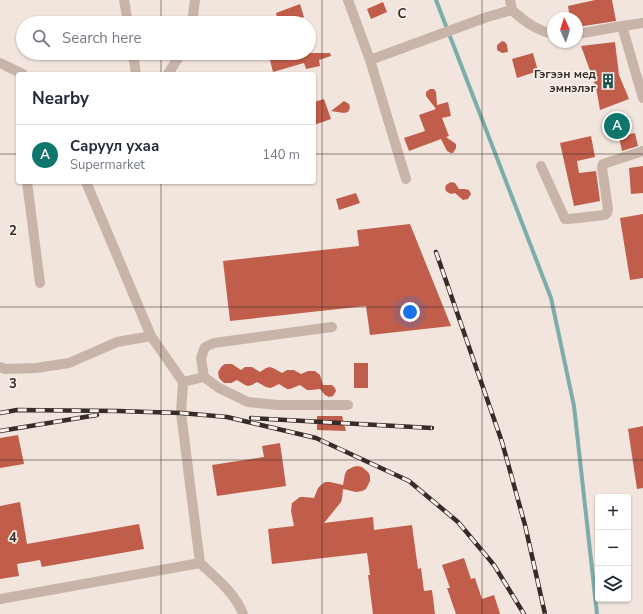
<!DOCTYPE html>
<meta charset="utf-8">
<style>
:root{--surface:#fff;--page:#f6f6f7;--text:#1f2937;--muted:#747a83;--line:#e0e1e3;--accent:#0f766e}
body{margin:0;font-family:"Nunito Sans",sans-serif;background:var(--page);color:var(--text)}
.controls{position:absolute;right:12px;bottom:12px;display:grid;overflow:hidden;border-radius:4px;box-shadow:0 1px 3px #0004}
.controls button{width:36px;height:36px;display:grid;place-items:center;padding:0;border:0;border-bottom:1px solid var(--line);background:var(--surface);color:var(--text);font:20px sans-serif}
.compass{position:absolute;left:547px;top:12px;width:36px;height:36px;border-radius:50%;background:var(--surface);box-shadow:0 1px 3px #0004;rotate:356deg}
.you{position:absolute;left:410px;top:312px;width:14px;height:14px;margin:-10px;border:3px solid #fff;border-radius:50%;background:#1a73e8;box-shadow:0 0 0 6px #1a73e833}
.badge{display:grid;place-items:center;width:26px;height:26px;border-radius:50%;background:var(--accent);color:#fff;font-size:13px;font-weight:700}
.pin{position:absolute;translate:-50% -50%;border:2px solid #fff;box-shadow:0 1px 4px #0006}
.list{margin:0;padding:0;list-style:none}
h2{display:flex;justify-content:space-between;align-items:center;height:52px;margin:0;padding:0 16px;font-size:17px}
h2 small{font-size:13px;font-weight:400;color:var(--muted)}
.list li{display:grid;grid-template-columns:26px 1fr auto;gap:12px;align-items:center;box-sizing:border-box;height:60px;padding:0 16px;border-top:1px solid var(--line)}
.list b{display:block;font-size:15px;white-space:nowrap}
.list p{margin:0;font-size:13px;white-space:nowrap;color:var(--muted)}
.list em{font-size:13px;font-style:normal;color:var(--muted)}
.icon{flex:none;width:22px;height:22px;fill:none;stroke:currentColor;stroke-width:2;stroke-linecap:round;stroke-linejoin:round}
.map{position:relative;flex:none;width:643px;height:614px;overflow:hidden}
.search{position:absolute;background:var(--surface);box-shadow:0 1px 3px #0004;left:16px;top:16px;width:300px;height:44px;display:flex;align-items:center;gap:10px;box-sizing:border-box;padding:0 14px;border-radius:22px;color:var(--muted);font-size:15px}
.panel{position:absolute;background:var(--surface);box-shadow:0 1px 3px #0004;left:16px;top:72px;width:300px;height:112px;border-radius:4px}
.map>svg:first-child{display:block}
.lines{fill:none;stroke-linecap:round;stroke-linejoin:round}
.stream{stroke:#7dadaa;stroke-width:4}
.building{fill:#c15d4b}
.minor{stroke:#c9b4a9;stroke-width:10}
.rail-casing{stroke:#362c29;stroke-width:4.5}
.rail{stroke:#f9f0e9;stroke-width:3;stroke-dasharray:9;stroke-linecap:butt}
.grid{fill:none;stroke:#362c29;stroke-width:1;stroke-opacity:0.55}
.labels{text-anchor:middle;stroke-width:3.5;stroke-linejoin:round;paint-order:stroke}
.poi-label{font-size:12px;font-weight:bold;fill:#362c29;stroke:#f9f0e9;text-anchor:end}
.grid-label{font-size:13px;text-anchor:middle;font-weight:bold;fill:#362c29;stroke:#f9f0e9;stroke-width:3.5;stroke-linejoin:round;paint-order:stroke}
</style>
<div class="map">
<svg width="643" height="614" viewBox="0 0 643 614">
<rect width="100%" height="100%" fill="#f1e5dd"/>
<g class="lines">
<!-- stream -->
<path class="stream" d="M 436,0 L 551,298 L 574,406 L 597,614"/>
</g>
<!-- building -->
<path class="building" d="M 595,0 L 612,0 L 616,21 L 577,27 L 577,18 L 570,18 L 568,6 Z
M 383,2 L 387,12 L 371,19 L 367,9 Z
M 300,4 L 304,17 L 290,23 L 278,23 L 276,13 Z
M 502,41 L 505,42 L 507,45 L 508,52 L 502,53 L 497,50 L 497,45 Z
M 615,42 L 619,75 L 629,99 L 600,110 L 596,87 L 581,46 Z
M 296,53 L 330,53 L 331,56 L 319,60 L 320,66 L 306,69 L 304,63 L 273,72 L 270,60 Z
M 533,53 L 538,71 L 517,78 L 512,59 Z
M 430,89 L 434,89 L 436,92 L 437,105 L 448,102 L 451,116 L 442,118 L 449,136 L 446,137 L 456,144 L 456,148 L 453,153 L 451,153 L 447,151 L 441,139 L 409,151 L 404,138 L 425,131 L 419,115 L 436,109 L 426,96 L 426,92 Z
M 324,99 L 331,119 L 314,125 L 314,102 Z
M 344,101 L 349,104 L 350,108 L 348,112 L 344,113 L 331,111 Z
M 635,133 L 638,146 L 622,151 L 619,137 Z
M 591,136 L 595,157 L 577,161 L 579,173 L 596,171 L 600,201 L 574,206 L 560,143 Z
M 643,166 L 643,193 L 631,194 L 629,168 Z
M 451,182 L 455,183 L 459,189 L 465,189 L 469,190 L 471,194 L 468,199 L 463,200 L 455,193 L 451,194 L 447,192 L 445,189 L 446,185 Z
M 356,193 L 360,203 L 339,210 L 336,199 Z
M 643,214 L 643,278 L 630,280 L 620,218 Z
M 410,224 L 451,326 L 370,335 L 366,306 L 230,321 L 223,261 L 359,246 L 357,230 Z
M 354,363 L 368,363 L 368,388 L 354,388 Z
M 225,364 L 232,364 L 241,370 L 245,367 L 252,367 L 260,372 L 266,368 L 270,367 L 273,368 L 282,373 L 287,370 L 294,370 L 301,374 L 308,371 L 315,371 L 320,375 L 323,385 L 332,385 L 335,388 L 336,391 L 333,396 L 329,397 L 325,395 L 320,389 L 311,390 L 307,390 L 300,385 L 290,389 L 287,389 L 279,384 L 273,387 L 270,388 L 266,387 L 257,382 L 252,385 L 248,386 L 245,385 L 237,380 L 231,383 L 224,383 L 219,378 L 218,372 L 222,366 Z
M 317,416 L 342,416 L 346,431 L 317,430 Z
M 643,426 L 643,488 L 637,489 L 628,429 Z
M 18,435 L 24,464 L 0,468 L 0,438 Z
M 280,443 L 286,486 L 217,496 L 212,465 L 264,457 L 262,446 Z
M 357,466 L 362,467 L 368,472 L 370,476 L 370,481 L 366,489 L 362,491 L 356,492 L 343,489 L 342,499 L 341,502 L 324,523 L 373,517 L 374,530 L 412,525 L 418,569 L 421,568 L 424,591 L 432,590 L 435,614 L 373,614 L 368,575 L 370,575 L 367,553 L 272,564 L 268,529 L 294,526 L 291,511 L 292,503 L 300,497 L 304,497 L 314,498 L 318,488 L 321,485 L 325,482 L 330,482 L 343,485 L 345,474 L 347,470 L 353,467 Z
M 20,502 L 27,544 L 139,524 L 144,549 L 42,567 L 40,560 L 17,564 L 19,576 L 0,579 L 0,506 Z
M 464,558 L 471,579 L 475,578 L 482,599 L 494,595 L 500,614 L 456,614 L 447,588 L 450,588 L 442,565 Z"/>
<g class="lines">
<!-- minor -->
<path class="minor" d="M 124,0 L 128,23
M 348,0 L 370,60 L 406,179
M 510,0 L 512,10 C 525,22 536,30 553,34
M 192,23 L 195,0
M 643,23 L 622,26 L 643,98
M 577,34 L 583,33 L 622,26
M 133,53 L 136,74
M 370,60 L 487,17 L 512,10
M 0,63 L 23,74
M 168,74 L 181,53
M 541,166 L 565,219 L 568,219 L 605,215 L 607,213 L 608,209 L 602,167 L 603,164 L 643,151
M 27,182 L 40,283
M 86,182 L 151,336 L 183,382 L 181,413 L 200,563
M 0,367 L 5,369 L 36,368 L 69,363 L 117,342 L 151,336
M 204,377 L 201,358 L 205,347 L 214,343 L 332,327
M 183,382 L 204,377 L 219,388 L 248,402 L 277,405 L 348,405
M 0,599 L 200,563 C 216,578 235,593 243,614"/>
<defs>
<path id="rail" d="M 436,252 L 502,442 L 525,525 L 545,614
M 0,413 L 17,410 L 118,411 L 181,413 L 227,417 L 316,438 L 409,481 L 458,522 L 494,565 L 524,614
M 251,418 L 432,428
M 0,431 L 97,415"/>
</defs>
<!-- rail casing -->
<use href="#rail" class="rail-casing"/>
<!-- rail -->
<use href="#rail" class="rail"/>
</g>
<!-- grid -->
<path class="grid" d="M 161,0 L 161,23M 322,0 L 322,614M 482,0 L 482,614M 161,53 L 161,74M 0,154 L 18,154M 314,154 L 643,154M 161,182 L 161,614M 0,307 L 643,307M 0,460 L 643,460"/>
<!-- icons -->
<defs>
<symbol id="building-bare" viewBox="-9 -9 18 18"><path d="M-4-6H4V6H1V3H-1V6H-4ZM-2.5-4.3h1.7v1.8h-1.7ZM.8-4.3h1.7v1.8H.8ZM-2.5-1h1.7V.8h-1.7ZM.8-1h1.7V.8H.8Z" fill="#205654" stroke="#f9f0e9" stroke-width="2.5" paint-order="stroke"/></symbol>
</defs>
<g fill-rule="evenodd">
<use href="#building-bare" x="597" y="70" width="22" height="22"/>
</g>
<g class="labels">
<!-- poi labels -->
<g class="poi-label">
<text x="596" y="78">Гэгээн мед<tspan x="596" dy="14">эмнэлэг</tspan></text>
</g>
</g>
<g class="grid-label">
<text x="402" y="18">C</text>
<text x="13" y="235">2</text>
<text x="13" y="388">3</text>
<text x="13" y="542">4</text>
</g>
</svg>
<div class="controls">
<button>+</button>
<button>−</button>
<button><svg class="icon" aria-label="layers" viewBox="0 0 24 24"><path d="M12 4l9 5-9 5-9-5zM3 14l9 5 9-5"/></svg></button>
</div>
<svg class="compass" viewBox="-18 -18 36 36"><path d="M0-13l5 13h-10z" fill="#e53935"/><path d="M0 13l5-13h-10z" fill="#747a83"/></svg>
<div class="you"></div>
<div class="pin badge" style="left:617px;top:126px">A</div>
<div class="search"><svg class="icon" aria-label="search" viewBox="0 0 24 24"><circle cx="10" cy="10" r="6"/><path d="M15 15l6 6"/></svg>Search here</div>
<section class="panel">
<h2>Nearby<small></small></h2>
<ul class="list">
<li><span class="badge">A</span><div><b>Саруул ухаа</b><p>Supermarket</p></div><em>140 m</em></li>
</ul>
</section>
</div>
